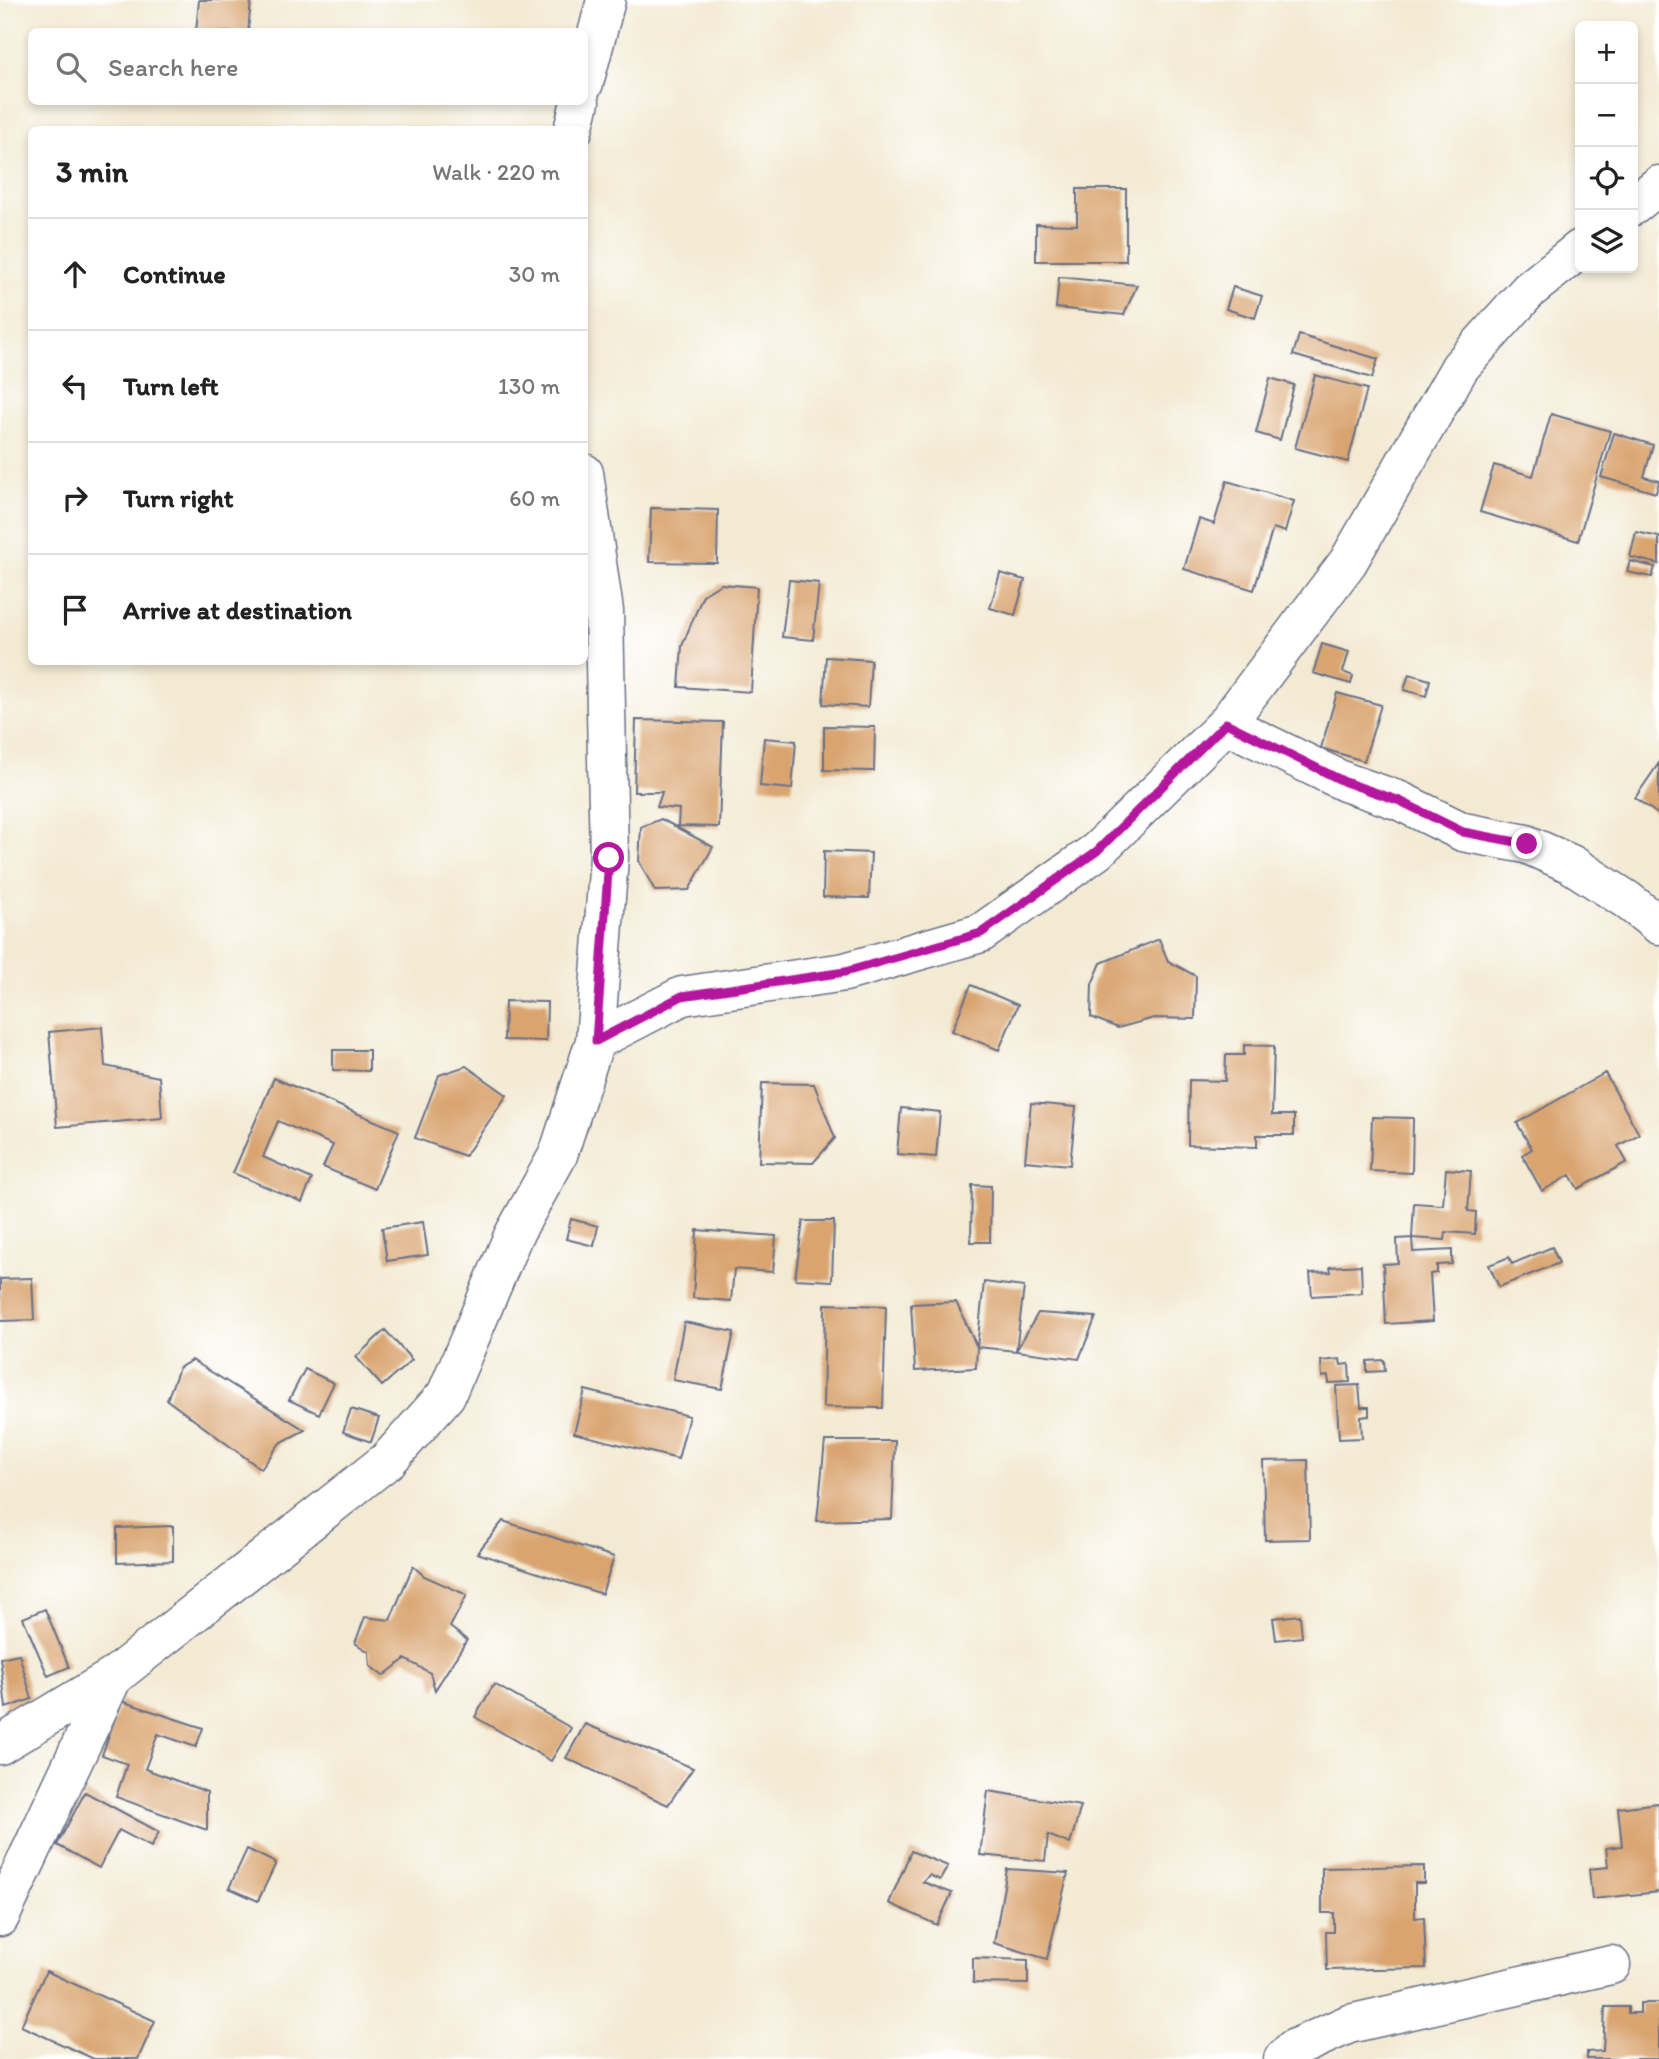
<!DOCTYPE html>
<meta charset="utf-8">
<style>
:root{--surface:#fff;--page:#f6f6f6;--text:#222;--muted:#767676;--line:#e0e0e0}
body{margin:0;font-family:Itim,sans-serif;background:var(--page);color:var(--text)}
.controls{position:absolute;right:21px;top:21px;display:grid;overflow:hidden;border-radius:10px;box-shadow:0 4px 10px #0003}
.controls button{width:63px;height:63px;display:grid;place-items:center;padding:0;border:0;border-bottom:2px solid var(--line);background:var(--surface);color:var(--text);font:35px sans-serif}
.stop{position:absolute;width:21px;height:21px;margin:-16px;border:5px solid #b5179e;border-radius:50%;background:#fff}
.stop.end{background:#b5179e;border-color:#fff;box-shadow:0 2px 7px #0008}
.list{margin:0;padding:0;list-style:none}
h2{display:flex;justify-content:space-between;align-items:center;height:91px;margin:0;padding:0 28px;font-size:30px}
h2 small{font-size:23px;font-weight:400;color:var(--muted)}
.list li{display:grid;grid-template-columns:46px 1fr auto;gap:21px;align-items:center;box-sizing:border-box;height:112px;padding:0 28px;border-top:2px solid var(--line)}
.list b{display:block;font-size:26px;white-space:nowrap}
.list em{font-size:23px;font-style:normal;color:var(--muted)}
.icon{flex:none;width:38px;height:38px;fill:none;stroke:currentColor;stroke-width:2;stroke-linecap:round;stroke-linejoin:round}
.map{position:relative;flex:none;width:1659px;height:2059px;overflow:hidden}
.search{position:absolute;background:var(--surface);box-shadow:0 4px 10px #0003;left:28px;top:28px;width:560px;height:77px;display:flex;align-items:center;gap:18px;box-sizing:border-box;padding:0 24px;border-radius:10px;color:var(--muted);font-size:26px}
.panel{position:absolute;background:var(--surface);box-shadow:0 4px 10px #0003;left:28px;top:126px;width:560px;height:539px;border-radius:10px}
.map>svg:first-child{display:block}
.building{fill:#d9a470}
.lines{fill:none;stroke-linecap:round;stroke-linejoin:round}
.minor-casing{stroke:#677087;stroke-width:41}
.minor{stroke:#fff;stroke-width:38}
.route{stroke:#b5179e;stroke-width:9}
</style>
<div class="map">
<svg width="1659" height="2059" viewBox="0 0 1659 2059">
<rect width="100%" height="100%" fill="#fff"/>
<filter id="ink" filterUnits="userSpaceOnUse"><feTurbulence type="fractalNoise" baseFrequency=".0143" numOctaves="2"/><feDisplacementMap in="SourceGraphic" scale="14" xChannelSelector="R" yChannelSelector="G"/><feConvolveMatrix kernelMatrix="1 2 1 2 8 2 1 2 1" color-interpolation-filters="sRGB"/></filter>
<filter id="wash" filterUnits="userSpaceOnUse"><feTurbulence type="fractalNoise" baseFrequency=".00686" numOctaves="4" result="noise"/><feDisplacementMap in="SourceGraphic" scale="28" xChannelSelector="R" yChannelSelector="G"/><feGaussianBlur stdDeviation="1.57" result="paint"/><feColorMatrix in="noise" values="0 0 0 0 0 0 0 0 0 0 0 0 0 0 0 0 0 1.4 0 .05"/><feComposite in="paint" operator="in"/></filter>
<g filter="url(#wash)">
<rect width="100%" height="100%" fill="#f3ead3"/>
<g id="blocks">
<!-- building -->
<path class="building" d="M 199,0 L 251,0 L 248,32 L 196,32 Z
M 1077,189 L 1126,189 L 1126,261 L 1036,261 L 1036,224 L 1077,225 Z
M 1059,277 L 1137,285 L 1124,315 L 1056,308 Z
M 1233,287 L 1262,296 L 1255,318 L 1226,309 Z
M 1299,335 L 1378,359 L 1372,378 L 1293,355 Z
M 1315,375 L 1367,389 L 1348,462 L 1295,448 Z
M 1270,378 L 1294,385 L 1280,440 L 1256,433 Z
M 1551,414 L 1610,431 L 1578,541 L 1480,512 L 1494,465 L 1533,476 Z
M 1614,433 L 1653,445 L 1644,477 L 1659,481 L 1656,493 L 1601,477 Z
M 1227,481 L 1294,501 L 1285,532 L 1273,528 L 1254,590 L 1184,569 L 1199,519 L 1214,524 Z
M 651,508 L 718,510 L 717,563 L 649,562 Z
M 1636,532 L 1659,537 L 1659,564 L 1630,557 Z
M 1630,561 L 1655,567 L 1652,577 L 1627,572 Z
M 1000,573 L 1025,580 L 1015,615 L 990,608 Z
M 789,580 L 819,583 L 813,640 L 782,637 Z
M 721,584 L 757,587 L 751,692 L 679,687 L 682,646 L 703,595 Z
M 1322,644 L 1349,652 L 1343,672 L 1353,676 L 1351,684 L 1313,673 Z
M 826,657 L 871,660 L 868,707 L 823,704 Z
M 1409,674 L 1430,680 L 1426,696 L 1404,690 Z
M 1337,693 L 1381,705 L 1364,761 L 1321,748 Z
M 636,720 L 723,722 L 719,827 L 678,826 L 679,809 L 657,807 L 662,792 L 634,792 Z
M 824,726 L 875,727 L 874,771 L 824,770 Z
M 764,738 L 796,741 L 792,789 L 760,786 Z
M 1659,763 L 1659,815 L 1635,798 Z
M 661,819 L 713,847 L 689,890 L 655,891 L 639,861 L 641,827 Z
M 824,851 L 871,853 L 869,898 L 823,897 Z
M 1159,939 L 1168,961 L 1196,976 L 1195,1019 L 1154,1018 L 1118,1028 L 1091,1017 L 1092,984 L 1101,963 Z
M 971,985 L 1018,1005 L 999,1050 L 952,1031 Z
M 505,1001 L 547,1002 L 546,1041 L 504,1040 Z
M 102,1027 L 105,1066 L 159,1077 L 162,1118 L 57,1127 L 49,1032 Z
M 1244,1045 L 1274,1046 L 1272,1115 L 1294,1115 L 1294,1135 L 1257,1135 L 1257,1147 L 1188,1145 L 1189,1080 L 1225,1081 L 1226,1055 L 1244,1055 Z
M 333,1050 L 369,1050 L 369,1071 L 333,1070 Z
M 466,1066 L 507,1095 L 465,1156 L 415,1138 L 439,1075 Z
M 1605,1073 L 1639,1134 L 1618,1146 L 1627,1162 L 1578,1189 L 1570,1175 L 1542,1191 L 1522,1155 L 1532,1149 L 1517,1123 Z
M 274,1078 L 399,1131 L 375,1189 L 323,1167 L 333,1145 L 278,1121 L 263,1157 L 312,1179 L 302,1202 L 233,1173 Z
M 762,1083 L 814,1084 L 835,1138 L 813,1163 L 759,1162 Z
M 1031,1103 L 1076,1107 L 1070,1165 L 1025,1161 Z
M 901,1108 L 940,1112 L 936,1157 L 897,1154 Z
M 1372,1117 L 1413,1118 L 1412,1173 L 1370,1171 Z
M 1446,1169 L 1471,1171 L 1468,1211 L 1476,1212 L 1475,1234 L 1446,1232 L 1445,1240 L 1412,1238 L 1413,1252 L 1452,1250 L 1452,1264 L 1437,1265 L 1437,1273 L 1430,1274 L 1433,1321 L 1386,1324 L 1383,1264 L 1398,1263 L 1397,1239 L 1412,1238 L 1414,1203 L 1443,1205 Z
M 972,1185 L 991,1186 L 990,1242 L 971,1242 Z
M 571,1219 L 598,1226 L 594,1246 L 566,1239 Z
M 803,1221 L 834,1221 L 832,1281 L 795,1279 Z
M 423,1222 L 428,1255 L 387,1261 L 382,1228 Z
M 697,1230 L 776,1236 L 773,1272 L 734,1269 L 731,1301 L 693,1298 Z
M 1552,1247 L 1559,1263 L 1499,1287 L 1489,1265 L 1509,1257 L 1512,1264 Z
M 1361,1265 L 1362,1293 L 1312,1296 L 1310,1273 L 1331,1272 L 1330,1267 Z
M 32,1278 L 34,1320 L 0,1321 L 0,1279 Z
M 984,1282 L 1024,1287 L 1016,1351 L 977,1347 Z
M 956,1302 L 977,1347 L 976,1368 L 915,1371 L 911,1304 Z
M 825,1304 L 886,1306 L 883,1408 L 823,1407 Z
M 1038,1313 L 1096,1317 L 1079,1359 L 1016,1351 Z
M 684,1322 L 734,1332 L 722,1389 L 673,1380 Z
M 385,1330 L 412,1360 L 382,1386 L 356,1357 Z
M 1340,1359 L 1341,1365 L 1349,1364 L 1350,1382 L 1329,1383 L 1328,1376 L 1322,1377 L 1321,1361 Z
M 192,1360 L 305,1430 L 280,1443 L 261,1469 L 167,1400 L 179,1368 Z
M 1384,1360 L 1385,1371 L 1367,1372 L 1367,1361 Z
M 305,1369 L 334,1383 L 319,1414 L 289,1400 Z
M 1359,1385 L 1361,1407 L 1369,1407 L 1369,1416 L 1361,1417 L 1362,1438 L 1339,1439 L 1336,1386 Z
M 585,1390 L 689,1416 L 678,1459 L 574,1433 Z
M 351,1409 L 379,1418 L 371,1442 L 343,1432 Z
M 825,1441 L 895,1441 L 892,1519 L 817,1521 Z
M 1308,1460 L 1310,1539 L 1265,1540 L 1263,1461 Z
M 503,1521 L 614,1557 L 602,1594 L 477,1553 Z
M 173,1526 L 173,1561 L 117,1563 L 117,1528 Z
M 413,1566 L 424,1576 L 467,1595 L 450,1627 L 467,1640 L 435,1690 L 430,1673 L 405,1659 L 383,1676 L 370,1666 L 369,1652 L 355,1643 L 365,1617 L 390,1620 Z
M 45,1609 L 69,1667 L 48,1676 L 23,1618 Z
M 1300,1615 L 1302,1637 L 1276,1640 L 1273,1618 Z
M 19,1654 L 32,1699 L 6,1708 L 0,1658 Z
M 494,1684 L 571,1728 L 551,1761 L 475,1717 Z
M 121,1701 L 203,1728 L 196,1747 L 158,1734 L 145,1769 L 207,1792 L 207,1830 L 116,1797 L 127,1764 L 102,1755 Z
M 585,1724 L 693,1768 L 668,1805 L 566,1758 Z
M 988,1791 L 1081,1806 L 1070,1844 L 1048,1835 L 1045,1861 L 980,1855 Z
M 85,1792 L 159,1832 L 151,1847 L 119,1830 L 99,1868 L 57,1845 Z
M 1659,1803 L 1659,1892 L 1592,1899 L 1589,1869 L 1608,1867 L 1606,1848 L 1622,1846 L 1618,1808 Z
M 247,1849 L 276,1863 L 258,1901 L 229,1888 Z
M 911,1851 L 948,1866 L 940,1880 L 929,1875 L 923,1882 L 952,1893 L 937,1925 L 889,1903 Z
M 1424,1866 L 1424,1883 L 1415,1883 L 1415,1918 L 1424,1917 L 1426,1968 L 1327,1970 L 1326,1932 L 1334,1932 L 1334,1913 L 1322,1913 L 1322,1868 Z
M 1007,1869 L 1068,1873 L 1047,1959 L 994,1943 Z
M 973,1958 L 1028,1960 L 1028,1984 L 973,1983 Z
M 46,1971 L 155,2021 L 138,2059 L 94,2059 L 21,2026 Z
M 1640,2003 L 1659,2003 L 1659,2059 L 1587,2059 L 1587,2052 L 1603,2051 L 1605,2007 L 1628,2007 L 1628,2013 L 1640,2013 Z"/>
</g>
</g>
<g filter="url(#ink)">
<use href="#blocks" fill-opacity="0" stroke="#677087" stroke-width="2"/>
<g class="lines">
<defs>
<path id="minor" d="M 584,83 L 606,0
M 573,130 L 580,102
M 1633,206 L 1659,185
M 1226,724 L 1345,782 L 1400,801 L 1463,832 L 1526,844 L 1571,864 L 1627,900 L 1659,925
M 595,1041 L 682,996 L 845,972 L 981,933 L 1097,851 L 1226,724 L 1348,562 L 1460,367 L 1529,290 L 1580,249
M 0,1745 L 113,1677 L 388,1460 L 446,1395 L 513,1236 L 558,1155 L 595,1041 L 609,858 L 604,611 L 584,473
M 0,1917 L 113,1677
M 1283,2059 L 1293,2049 L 1349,2024 L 1611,1965"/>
</defs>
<!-- minor casing -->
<use href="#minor" class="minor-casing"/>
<!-- minor -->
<use href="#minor" class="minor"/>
</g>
</g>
<g class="lines" filter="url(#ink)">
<!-- route -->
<path class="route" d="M 609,858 L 596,1041 L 682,996 L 845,972 L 981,933 L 1097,851 L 1226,723 L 1345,782 L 1400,801 L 1463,832 L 1527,844"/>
</g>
</svg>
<div class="controls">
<button>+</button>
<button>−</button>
<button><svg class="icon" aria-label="locate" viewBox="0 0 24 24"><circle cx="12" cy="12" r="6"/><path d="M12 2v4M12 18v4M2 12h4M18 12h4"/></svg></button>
<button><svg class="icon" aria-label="layers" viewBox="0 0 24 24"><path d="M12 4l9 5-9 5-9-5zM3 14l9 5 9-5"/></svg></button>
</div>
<div class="stop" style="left:609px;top:858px"></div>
<div class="stop end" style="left:1527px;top:844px"></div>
<div class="search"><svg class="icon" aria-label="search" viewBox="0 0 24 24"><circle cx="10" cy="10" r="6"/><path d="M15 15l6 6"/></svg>Search here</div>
<section class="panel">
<h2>3 min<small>Walk · 220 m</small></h2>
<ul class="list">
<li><svg class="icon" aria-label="ahead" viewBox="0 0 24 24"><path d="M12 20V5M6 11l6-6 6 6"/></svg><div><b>Continue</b></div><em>30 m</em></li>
<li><svg class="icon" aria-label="left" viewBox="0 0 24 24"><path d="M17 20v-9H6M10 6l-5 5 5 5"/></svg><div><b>Turn left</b></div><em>130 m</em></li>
<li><svg class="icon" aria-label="right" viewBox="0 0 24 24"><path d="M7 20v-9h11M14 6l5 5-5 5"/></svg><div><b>Turn right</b></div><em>60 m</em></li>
<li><svg class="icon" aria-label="arrive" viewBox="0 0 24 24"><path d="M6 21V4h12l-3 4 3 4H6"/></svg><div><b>Arrive at destination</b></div></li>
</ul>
</section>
</div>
